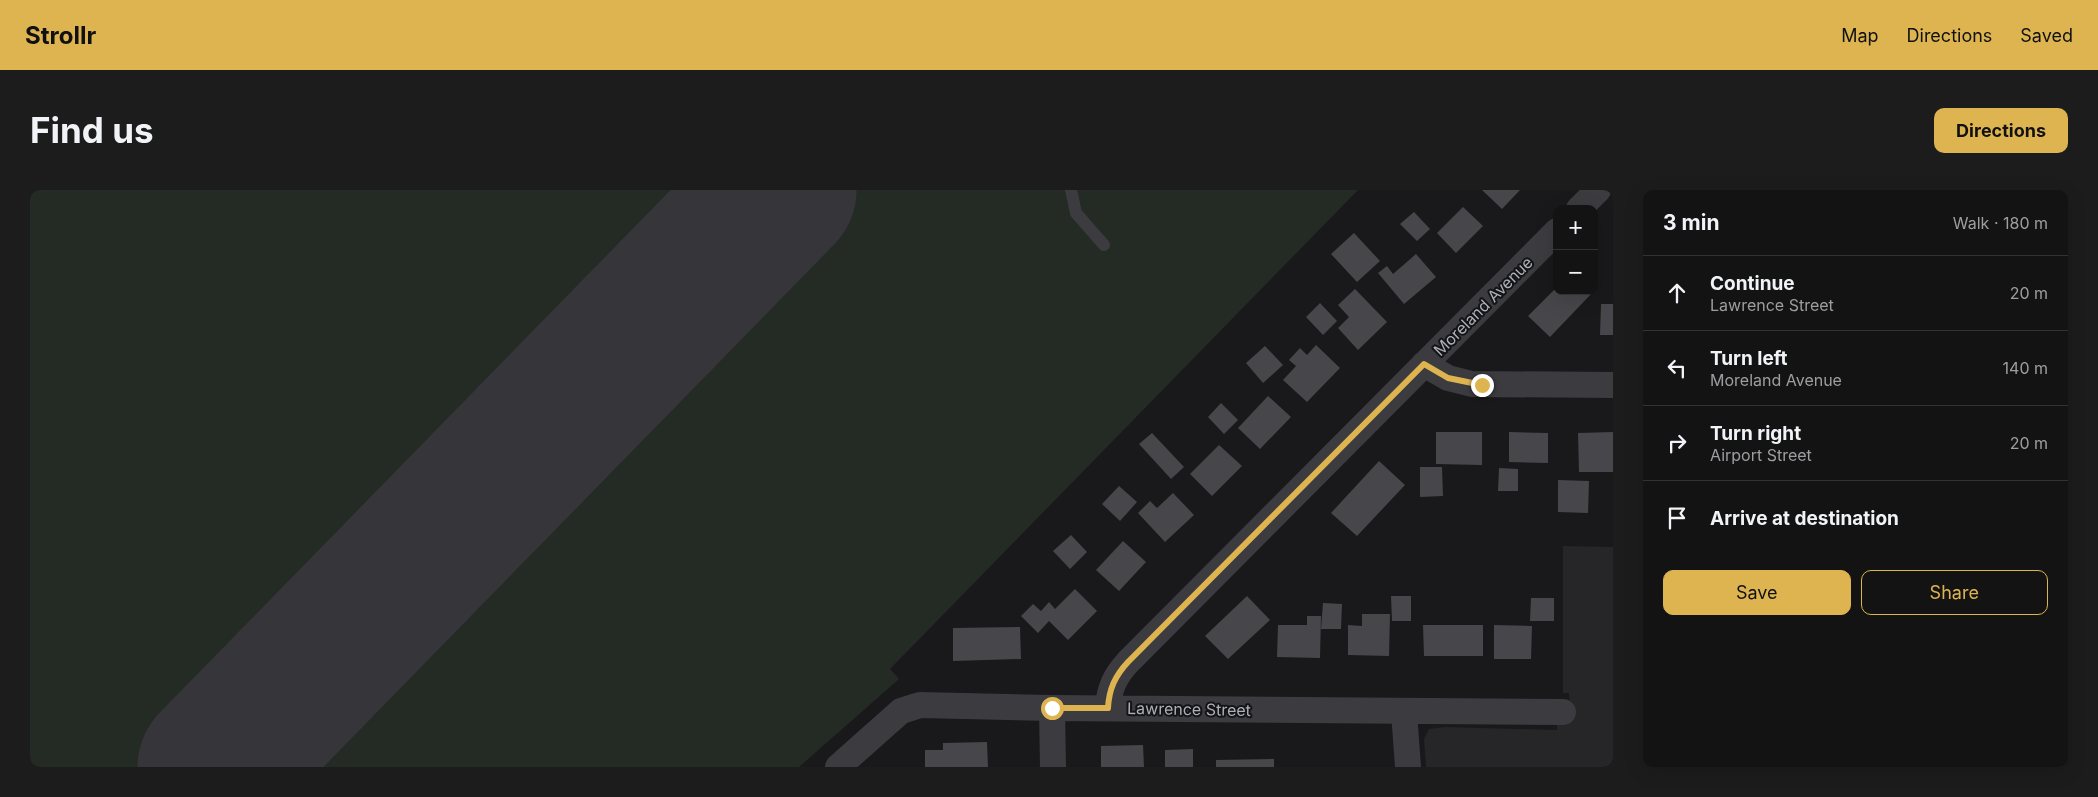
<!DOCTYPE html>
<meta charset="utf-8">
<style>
:root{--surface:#131314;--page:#1c1c1d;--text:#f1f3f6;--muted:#9d9ea0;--line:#323234;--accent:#ddb450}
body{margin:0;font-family:Inter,sans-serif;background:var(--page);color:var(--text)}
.controls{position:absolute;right:15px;top:15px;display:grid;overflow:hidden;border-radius:10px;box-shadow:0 5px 20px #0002}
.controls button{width:45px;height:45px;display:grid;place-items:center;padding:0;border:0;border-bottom:1px solid var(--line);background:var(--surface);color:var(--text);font:25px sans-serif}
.stop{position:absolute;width:15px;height:15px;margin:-11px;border:4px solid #ddb450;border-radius:50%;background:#fff}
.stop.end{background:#ddb450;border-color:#fff;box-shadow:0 1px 5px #0008}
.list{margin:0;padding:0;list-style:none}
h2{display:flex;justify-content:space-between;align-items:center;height:65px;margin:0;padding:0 20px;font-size:21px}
h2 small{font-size:16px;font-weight:400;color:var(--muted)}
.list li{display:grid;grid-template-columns:32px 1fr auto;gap:15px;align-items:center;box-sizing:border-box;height:75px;padding:0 20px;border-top:1px solid var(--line)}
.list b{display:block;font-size:19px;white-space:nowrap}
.list p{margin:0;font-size:16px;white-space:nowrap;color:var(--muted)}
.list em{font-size:16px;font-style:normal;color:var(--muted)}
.actions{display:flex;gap:10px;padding:15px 20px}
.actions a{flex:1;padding:11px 0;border:1px solid var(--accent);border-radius:10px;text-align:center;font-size:18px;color:var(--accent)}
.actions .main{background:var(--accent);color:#111}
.icon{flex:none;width:28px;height:28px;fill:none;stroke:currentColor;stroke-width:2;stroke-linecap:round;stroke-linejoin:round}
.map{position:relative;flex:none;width:1583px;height:577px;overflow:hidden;border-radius:10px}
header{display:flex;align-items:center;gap:30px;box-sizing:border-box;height:70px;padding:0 25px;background:var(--accent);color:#111}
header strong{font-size:24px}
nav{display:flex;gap:28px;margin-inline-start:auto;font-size:18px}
.intro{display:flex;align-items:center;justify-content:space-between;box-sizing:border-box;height:120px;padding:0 30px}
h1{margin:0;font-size:35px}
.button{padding:12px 22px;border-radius:10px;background:var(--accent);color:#111;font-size:18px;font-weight:700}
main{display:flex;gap:30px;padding:0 30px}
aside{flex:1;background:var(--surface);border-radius:10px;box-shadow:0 5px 20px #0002}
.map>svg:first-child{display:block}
.built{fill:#262528}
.green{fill:#242b25}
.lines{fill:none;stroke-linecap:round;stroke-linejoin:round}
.runway{stroke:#36363a;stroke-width:155}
.building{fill:#47474b}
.service{stroke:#3b3b40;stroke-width:12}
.minor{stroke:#3b3b40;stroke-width:26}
.route{stroke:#ddb450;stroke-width:6}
.labels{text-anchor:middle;stroke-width:4;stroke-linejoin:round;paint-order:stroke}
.street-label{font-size:16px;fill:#adb0b9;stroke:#141416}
</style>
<header>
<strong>Strollr</strong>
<nav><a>Map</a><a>Directions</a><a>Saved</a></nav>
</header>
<div class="intro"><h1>Find us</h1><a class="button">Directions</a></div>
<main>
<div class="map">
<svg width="1583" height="577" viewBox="0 0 1583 577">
<rect width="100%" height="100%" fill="#19191b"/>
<!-- built -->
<path class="built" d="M 1533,356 L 1583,357 L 1583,577 L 1396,577 L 1394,549 L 1399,539 L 1415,537 L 1527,540 L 1527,524 L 1540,523 L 1539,503 L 1533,503 Z"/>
<!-- green -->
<path class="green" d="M 0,0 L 688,0 L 119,577 L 0,577 Z
M 826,0 L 1328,0 L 860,479 L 869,489 L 769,577 L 262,577 Z"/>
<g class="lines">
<!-- runway -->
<path class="runway" d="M 185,577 L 749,0"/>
</g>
<!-- building -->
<path class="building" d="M 1452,0 L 1490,0 L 1472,19 Z
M 1433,17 L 1453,36 L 1426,63 L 1407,43 Z
M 1384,22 L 1400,39 L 1387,51 L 1370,34 Z
M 1324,43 L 1350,71 L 1327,92 L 1301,64 Z
M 1386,64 L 1406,87 L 1374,114 L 1348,83 L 1357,76 L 1363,84 Z
M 1527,97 L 1527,101 L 1563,102 L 1520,147 L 1498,126 Z
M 1325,99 L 1357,132 L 1328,160 L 1308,138 L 1319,127 L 1308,115 Z
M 1290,113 L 1307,131 L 1293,145 L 1276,127 Z
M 1571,114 L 1583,114 L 1583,145 L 1570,145 Z
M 1286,155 L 1310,178 L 1277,212 L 1253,190 L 1266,176 L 1259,170 L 1270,158 L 1277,165 Z
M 1235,156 L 1253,175 L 1233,193 L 1216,173 Z
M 1238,206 L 1261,227 L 1230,259 L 1208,238 Z
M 1191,213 L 1208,230 L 1194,244 L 1178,227 Z
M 1406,242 L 1452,242 L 1452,275 L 1406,274 Z
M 1479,242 L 1518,243 L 1518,273 L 1479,272 Z
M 1583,242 L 1583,282 L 1549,282 L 1548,243 Z
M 1122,243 L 1154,277 L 1141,289 L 1109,254 Z
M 1189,255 L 1212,276 L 1182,306 L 1160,284 Z
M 1349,271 L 1375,295 L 1327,346 L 1301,323 Z
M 1390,277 L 1412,277 L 1413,306 L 1390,307 Z
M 1469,278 L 1488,279 L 1488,301 L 1468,301 Z
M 1528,290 L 1559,291 L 1558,323 L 1528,322 Z
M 1089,296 L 1107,312 L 1090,331 L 1072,314 Z
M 1143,303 L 1164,325 L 1135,352 L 1108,323 L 1120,311 L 1127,318 Z
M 1041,345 L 1057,362 L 1040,379 L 1023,361 Z
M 1093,351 L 1116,372 L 1089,401 L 1066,380 Z
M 1045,399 L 1067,421 L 1038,450 L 1019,431 L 1008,443 L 991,426 L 1003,414 L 1011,421 L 1019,412 L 1025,419 Z
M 1217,406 L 1240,430 L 1198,469 L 1175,446 Z
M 1361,406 L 1381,406 L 1381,431 L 1362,431 Z
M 1501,408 L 1524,408 L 1524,431 L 1500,431 Z
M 1293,413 L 1312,414 L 1311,439 L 1291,439 Z
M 1332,424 L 1360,424 L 1359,466 L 1318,465 L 1318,435 L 1332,436 Z
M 1277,426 L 1291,426 L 1290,468 L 1247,467 L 1248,435 L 1277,435 Z
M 1393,435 L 1453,435 L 1453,466 L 1394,466 Z
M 1464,435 L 1502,436 L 1501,469 L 1464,469 Z
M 990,437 L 991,469 L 923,471 L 923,438 Z
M 957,552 L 958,577 L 895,577 L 895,560 L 913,560 L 913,553 Z
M 1113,555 L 1114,577 L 1071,577 L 1071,556 Z
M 1163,559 L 1163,577 L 1135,577 L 1135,560 Z
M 1244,569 L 1244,577 L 1186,577 L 1186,570 Z"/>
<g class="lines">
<!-- service -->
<path class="service" d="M 1041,0 L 1046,23 L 1074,55"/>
<!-- minor -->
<path class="minor" d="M 1549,19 L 1568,0
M 1394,174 L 1418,188 L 1442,194 L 1583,195
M 1022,518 L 1023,577
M 1078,518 C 1079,499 1085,486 1098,472 L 1527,41
M 1374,522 L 1378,577
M 808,577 L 871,521 L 890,515 L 1022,518 L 1533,522"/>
</g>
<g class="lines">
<!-- route -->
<path class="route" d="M 1022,518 L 1078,518 C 1079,499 1085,486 1098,472 L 1394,174 L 1418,188 L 1452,195"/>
</g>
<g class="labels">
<!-- street labels -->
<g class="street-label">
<text transform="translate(1453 116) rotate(-45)" y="6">Moreland Avenue</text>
<text transform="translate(1159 519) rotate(1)" y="6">Lawrence Street</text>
</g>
</g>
</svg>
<div class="controls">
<button>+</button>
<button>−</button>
</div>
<div class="stop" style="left:1022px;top:518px"></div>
<div class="stop end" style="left:1452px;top:195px"></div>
</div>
<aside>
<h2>3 min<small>Walk · 180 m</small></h2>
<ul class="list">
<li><svg class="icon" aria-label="ahead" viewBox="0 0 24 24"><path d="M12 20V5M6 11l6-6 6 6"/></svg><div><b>Continue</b><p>Lawrence Street</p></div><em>20 m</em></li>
<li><svg class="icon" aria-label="left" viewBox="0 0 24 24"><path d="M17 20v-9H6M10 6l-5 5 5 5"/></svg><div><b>Turn left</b><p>Moreland Avenue</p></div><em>140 m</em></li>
<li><svg class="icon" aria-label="right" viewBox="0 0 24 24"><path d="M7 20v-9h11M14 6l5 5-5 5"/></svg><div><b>Turn right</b><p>Airport Street</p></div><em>20 m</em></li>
<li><svg class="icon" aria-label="arrive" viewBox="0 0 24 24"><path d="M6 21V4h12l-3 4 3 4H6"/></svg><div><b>Arrive at destination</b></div></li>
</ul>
<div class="actions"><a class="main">Save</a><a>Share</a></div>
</aside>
</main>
